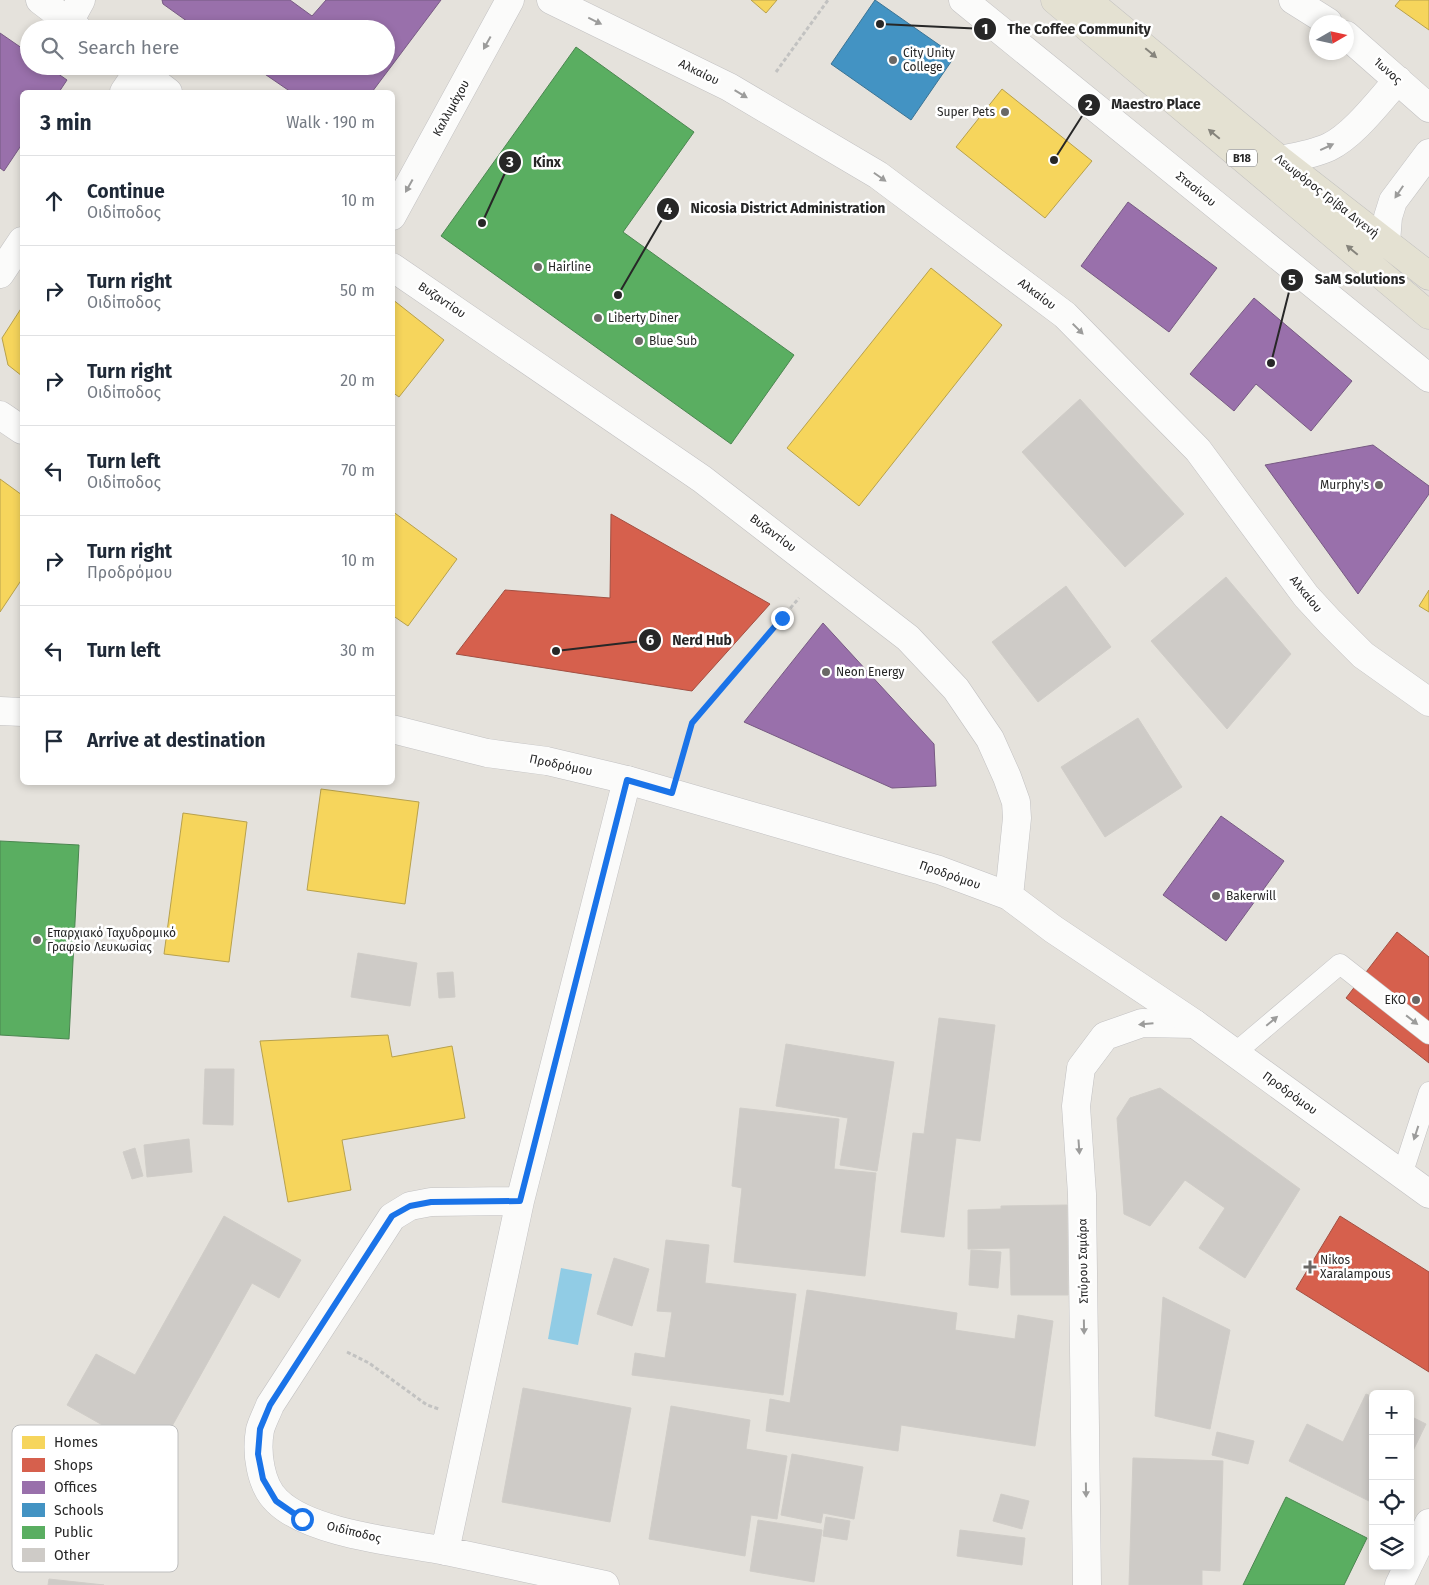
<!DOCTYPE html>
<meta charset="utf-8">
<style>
:root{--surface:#fff;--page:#f2f2f3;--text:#1f2937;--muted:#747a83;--line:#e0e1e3}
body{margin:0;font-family:"Fira Sans",sans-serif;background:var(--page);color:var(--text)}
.controls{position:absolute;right:15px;bottom:15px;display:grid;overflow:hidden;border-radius:8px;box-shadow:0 2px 8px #0003}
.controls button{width:45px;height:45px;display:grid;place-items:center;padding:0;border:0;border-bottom:1px solid var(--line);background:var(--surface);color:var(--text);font:25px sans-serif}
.compass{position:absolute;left:1309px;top:15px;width:45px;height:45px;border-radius:50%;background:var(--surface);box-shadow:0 2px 8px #0003;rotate:81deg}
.stop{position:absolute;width:15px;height:15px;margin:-11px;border:4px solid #1a73e8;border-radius:50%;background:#fff}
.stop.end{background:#1a73e8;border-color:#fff;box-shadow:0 1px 5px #0008}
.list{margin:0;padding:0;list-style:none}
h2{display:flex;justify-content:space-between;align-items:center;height:65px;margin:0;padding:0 20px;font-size:21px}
h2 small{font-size:16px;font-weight:400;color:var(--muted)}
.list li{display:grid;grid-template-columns:32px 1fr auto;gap:15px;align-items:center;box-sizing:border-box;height:90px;padding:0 20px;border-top:1px solid var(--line)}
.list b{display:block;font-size:19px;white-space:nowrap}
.list p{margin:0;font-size:16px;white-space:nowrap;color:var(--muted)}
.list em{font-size:16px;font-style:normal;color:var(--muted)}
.icon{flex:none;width:28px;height:28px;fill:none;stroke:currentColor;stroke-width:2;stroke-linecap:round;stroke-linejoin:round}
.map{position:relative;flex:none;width:1429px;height:1585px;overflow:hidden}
.search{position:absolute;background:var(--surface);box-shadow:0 2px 8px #0003;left:20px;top:20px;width:375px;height:55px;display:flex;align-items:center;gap:12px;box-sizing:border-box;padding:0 18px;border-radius:28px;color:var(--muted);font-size:19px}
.panel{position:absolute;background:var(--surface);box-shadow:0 2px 8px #0003;left:20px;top:90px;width:375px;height:695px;border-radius:8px}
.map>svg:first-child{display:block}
.water{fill:#91cce5}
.homes{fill:#f6d55c;stroke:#b8a14c}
.shops{fill:#d6604d;stroke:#a24f42}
.offices{fill:#9970ab;stroke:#775a83}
.schools{fill:#4393c3;stroke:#3b7394}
.public{fill:#5aae61;stroke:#4b8650}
.building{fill:#cecbc7;stroke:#d0cdc8}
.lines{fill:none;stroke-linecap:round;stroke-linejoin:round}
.lane-casing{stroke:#c2c1c2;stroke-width:21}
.street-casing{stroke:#c2c1c2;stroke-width:29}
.secondary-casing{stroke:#c2c1c2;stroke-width:29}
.primary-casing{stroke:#c2c1bf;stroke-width:29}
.path{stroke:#c2c2c1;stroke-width:3;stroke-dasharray:4 2.5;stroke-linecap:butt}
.lane{stroke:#fbfbfa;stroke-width:20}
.street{stroke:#fbfbfa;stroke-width:28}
.secondary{stroke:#fbfbfa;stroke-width:28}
.primary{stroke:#e4e1d2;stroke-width:28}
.oneway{fill:#9c9c9b}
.oneway2{fill:#86847c}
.route{stroke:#1a73e8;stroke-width:6}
.poi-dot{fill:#6a6866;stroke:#fff;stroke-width:2}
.labels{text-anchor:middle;stroke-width:5;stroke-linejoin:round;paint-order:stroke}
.shield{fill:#fff;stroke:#686868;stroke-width:1}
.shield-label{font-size:11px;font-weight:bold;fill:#272727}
.poi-label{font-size:12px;fill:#272727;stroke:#fff;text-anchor:start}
.street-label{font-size:12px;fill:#272727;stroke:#fff}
.key{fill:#fff;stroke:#bebebe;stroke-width:1}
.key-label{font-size:14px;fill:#272727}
.leader{fill:none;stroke:#272727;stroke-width:2}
.callout-dot{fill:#272727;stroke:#fff;stroke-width:2}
.mark-label{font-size:15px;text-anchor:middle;font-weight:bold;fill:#fff}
.callout-label{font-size:14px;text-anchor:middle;font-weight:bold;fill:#272727;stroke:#fff;stroke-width:5;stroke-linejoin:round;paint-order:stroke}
</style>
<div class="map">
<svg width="1429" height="1585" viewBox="0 0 1429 1585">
<rect width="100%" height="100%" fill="#e5e2dc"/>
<!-- water -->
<path class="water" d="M 561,1268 L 592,1274 L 578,1345 L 548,1339 Z"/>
<!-- homes -->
<path class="homes" d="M 751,0 L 777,0 L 766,13 Z
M 1400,0 L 1429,0 L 1429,30 L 1395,6 Z
M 1002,89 L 1092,161 L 1045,218 L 956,147 Z
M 931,268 L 1002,325 L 859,506 L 787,448 Z
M 392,299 L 444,340 L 399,397 L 392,392 Z
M 22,307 L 22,376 L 8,365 L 2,338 Z
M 0,479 L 22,495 L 22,579 L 0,612 Z
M 392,511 L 457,559 L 408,626 L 392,615 Z
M 1429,590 L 1429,612 L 1419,606 Z
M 321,789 L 419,802 L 405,904 L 307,890 Z
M 183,813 L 247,822 L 229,962 L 164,954 Z
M 388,1035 L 392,1057 L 452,1046 L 465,1118 L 342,1140 L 351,1190 L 288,1202 L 260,1041 Z"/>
<!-- shops -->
<path class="shops" d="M 611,514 L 770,604 L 692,691 L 456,654 L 505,590 L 610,598 Z
M 1397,932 L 1429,957 L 1429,1063 L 1346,998 Z
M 1340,1216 L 1429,1272 L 1429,1372 L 1296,1289 Z"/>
<!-- offices -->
<path class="offices" d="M 162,0 L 290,0 L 312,16 L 326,0 L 441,0 L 372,92 L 291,92 L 253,66 L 386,66 L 386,29 L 198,29 L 163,4 Z
M 0,33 L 29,53 L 29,66 L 47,66 L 67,80 L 59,92 L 22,92 L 22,144 L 4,171 L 0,168 Z
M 1128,202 L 1217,268 L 1169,332 L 1081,266 Z
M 1254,298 L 1352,381 L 1311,431 L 1256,384 L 1234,411 L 1190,374 Z
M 1373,445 L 1429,486 L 1429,494 L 1358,594 L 1265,465 Z
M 823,623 L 934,744 L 936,786 L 892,788 L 744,722 Z
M 1221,816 L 1284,861 L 1226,941 L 1163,895 Z"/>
<!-- schools -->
<path class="schools" d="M 875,0 L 955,56 L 911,120 L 831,64 Z"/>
<!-- public -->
<path class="public" d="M 576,47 L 694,132 L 623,232 L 794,355 L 731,444 L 441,236 Z
M 0,841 L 79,845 L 69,1039 L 0,1035 Z
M 1286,1497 L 1367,1538 L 1344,1585 L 1243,1585 Z"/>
<!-- building -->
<path class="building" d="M 1080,399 L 1184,514 L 1125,567 L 1022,452 Z
M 1226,577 L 1291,654 L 1227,729 L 1151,641 Z
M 1066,586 L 1111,647 L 1038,702 L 992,642 Z
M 1138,718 L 1182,787 L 1105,837 L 1061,767 Z
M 358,953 L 417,963 L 410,1006 L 351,997 Z
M 453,972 L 455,997 L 439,998 L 437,973 Z
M 939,1018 L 995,1025 L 980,1141 L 956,1138 L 944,1237 L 901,1232 L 913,1133 L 924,1134 Z
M 786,1044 L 894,1062 L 877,1171 L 840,1165 L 848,1118 L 776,1106 Z
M 205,1069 L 234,1069 L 233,1125 L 203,1124 Z
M 1160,1088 L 1300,1189 L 1245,1278 L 1199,1248 L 1225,1208 L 1185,1180 L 1150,1226 L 1124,1214 L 1117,1118 L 1130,1098 Z
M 740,1108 L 839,1119 L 834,1169 L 876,1173 L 865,1276 L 734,1262 L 742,1188 L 732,1186 Z
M 189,1139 L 192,1172 L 147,1177 L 144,1145 Z
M 135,1148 L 143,1176 L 132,1179 L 123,1152 Z
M 1067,1205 L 1068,1295 L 1011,1295 L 1010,1248 L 968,1249 L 968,1210 L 1001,1209 L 1001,1206 Z
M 224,1216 L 301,1260 L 279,1298 L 252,1283 L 157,1453 L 137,1442 L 136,1444 L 67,1405 L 96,1354 L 135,1375 Z
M 666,1240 L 709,1245 L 705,1283 L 796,1294 L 783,1395 L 632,1375 L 635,1353 L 665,1358 L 672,1312 L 657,1311 Z
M 971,1250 L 1001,1252 L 998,1288 L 969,1285 Z
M 614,1258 L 649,1269 L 632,1326 L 597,1314 Z
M 807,1290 L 957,1313 L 955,1330 L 1015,1339 L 1018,1315 L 1053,1321 L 1035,1446 L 901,1425 L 898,1451 L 766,1431 L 770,1399 L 790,1403 Z
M 1163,1297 L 1230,1330 L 1210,1429 L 1155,1416 Z
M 523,1388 L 631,1408 L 610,1522 L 502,1502 Z
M 1366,1394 L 1373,1397 L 1373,1503 L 1289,1461 L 1307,1424 L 1343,1442 Z
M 671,1406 L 750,1420 L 746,1449 L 787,1456 L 777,1519 L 751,1515 L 745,1556 L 649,1539 Z
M 1410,1416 L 1426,1424 L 1410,1457 Z
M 1217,1432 L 1254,1441 L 1248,1464 L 1212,1455 Z
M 792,1454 L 863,1467 L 854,1519 L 823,1513 L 821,1523 L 781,1515 Z
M 1133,1458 L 1223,1461 L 1220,1571 L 1202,1570 L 1202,1585 L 1129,1585 Z
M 1001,1494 L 1029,1501 L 1022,1529 L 993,1521 Z
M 826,1517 L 850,1521 L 847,1540 L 823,1536 Z
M 758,1520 L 822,1530 L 814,1582 L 750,1571 Z
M 960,1530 L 1025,1538 L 1022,1565 L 957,1556 Z
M 49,1579 L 104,1585 L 48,1585 Z"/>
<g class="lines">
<defs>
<path id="lane" d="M 1235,1053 L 1340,964 L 1429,1034
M 1402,1175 L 1429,1092"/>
<path id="street" d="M 551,0 L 729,87 L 878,175 L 1065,315 L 1198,450 L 1306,596 L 1330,622 L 1363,655 L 1429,702
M 963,0 L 1429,378
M 1293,0 L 1328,22
M 69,22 L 81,0
M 1346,35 L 1429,108
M 124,92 L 139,70
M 1280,160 C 1296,157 1314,154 1329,147 C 1354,135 1379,101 1398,80
M 392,216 L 510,0
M 1386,242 L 1388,217 L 1393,201 L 1429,153
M 0,274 L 22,241
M 0,415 L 22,430
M 520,1201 L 431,1202 L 410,1206 L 392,1217 L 270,1405 C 267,1413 262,1422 260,1430 C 256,1452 260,1485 277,1501 C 310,1534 400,1542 446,1551 C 499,1562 552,1574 605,1585
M 445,1551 L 520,1201 L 627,780
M 1410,1562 L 1429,1523
M 1087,1585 L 1082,1194 L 1076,1106 L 1081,1068 L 1105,1036 L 1142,1023 L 1195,1024
M 1399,1585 L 1408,1566"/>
<path id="secondary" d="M 40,0 L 78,29
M 134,66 L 168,92
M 392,267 L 702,479 L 908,638 L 956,689 L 990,739 L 1007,777 L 1016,802 L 1017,818 L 1009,896
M 0,711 L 22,712
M 392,729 L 487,753 L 547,761 L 627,780 L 939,870 L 1009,896 L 1053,929 L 1195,1024 L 1429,1194"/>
<path id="primary" d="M 1055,0 L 1429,315
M 1087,0 L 1280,160 L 1429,276"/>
</defs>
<!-- lane casing -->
<use href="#lane" class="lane-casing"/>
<!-- street casing -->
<use href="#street" class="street-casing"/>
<!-- secondary casing -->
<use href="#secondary" class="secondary-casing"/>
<!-- primary casing -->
<use href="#primary" class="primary-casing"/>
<!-- path -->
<path class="path" d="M 776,72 L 828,0
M 682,759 L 692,723 L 799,598
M 347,1352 L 369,1363 L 427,1405 L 439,1409"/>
<!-- lane -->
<use href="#lane" class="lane"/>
<!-- street -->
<use href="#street" class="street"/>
<!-- secondary -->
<use href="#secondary" class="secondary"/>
<!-- primary -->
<use href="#primary" class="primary"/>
</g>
<!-- one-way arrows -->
<defs><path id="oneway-solid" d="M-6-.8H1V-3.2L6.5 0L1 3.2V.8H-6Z" transform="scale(1.25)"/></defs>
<g class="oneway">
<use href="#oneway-solid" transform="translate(595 21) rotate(26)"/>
<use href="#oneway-solid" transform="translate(487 43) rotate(119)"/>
<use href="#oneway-solid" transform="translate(741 94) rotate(31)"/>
<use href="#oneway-solid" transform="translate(1327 147) rotate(-25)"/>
<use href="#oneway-solid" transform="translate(880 177) rotate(35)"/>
<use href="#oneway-solid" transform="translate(409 186) rotate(119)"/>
<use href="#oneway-solid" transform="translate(1399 192) rotate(124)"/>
<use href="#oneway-solid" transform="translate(1078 329) rotate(45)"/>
<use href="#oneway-solid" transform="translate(1412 1020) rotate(38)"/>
<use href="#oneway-solid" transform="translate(1272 1021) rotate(-40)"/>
<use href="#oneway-solid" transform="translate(1146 1024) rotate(175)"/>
<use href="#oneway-solid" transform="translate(1416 1133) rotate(108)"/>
<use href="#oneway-solid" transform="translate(1079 1147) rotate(86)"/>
<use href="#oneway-solid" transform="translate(1084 1327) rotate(89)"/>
<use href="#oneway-solid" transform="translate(1086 1490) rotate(89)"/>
</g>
<g class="oneway2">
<use href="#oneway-solid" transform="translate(1151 53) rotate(40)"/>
<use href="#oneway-solid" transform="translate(1214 134) rotate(-140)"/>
<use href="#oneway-solid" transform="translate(1352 250) rotate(-140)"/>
</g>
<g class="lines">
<!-- route -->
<path class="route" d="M 302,1519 L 276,1501 L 263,1479 L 258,1454 L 260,1429 L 270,1405 L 392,1216 L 410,1206 L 431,1202 L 520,1201 L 627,780 L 672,793 L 692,723 L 782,618"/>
</g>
<!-- markers -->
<g class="poi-dot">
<circle cx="893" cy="60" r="5"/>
<circle cx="1005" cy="112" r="5"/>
<circle cx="538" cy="267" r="5"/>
<circle cx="598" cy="318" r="5"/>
<circle cx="639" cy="341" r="5"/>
<circle cx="1379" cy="485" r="5"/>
<circle cx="826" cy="672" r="5"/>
<circle cx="1216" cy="896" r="5"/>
<circle cx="37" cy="940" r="5"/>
<circle cx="1416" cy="1000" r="5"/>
<path d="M1307.5 1259.5h5v5h5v5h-5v5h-5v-5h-5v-5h5z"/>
</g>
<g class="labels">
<!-- shield labels -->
<rect class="shield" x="1227" y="149.5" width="30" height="17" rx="4"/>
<g class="shield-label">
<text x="1242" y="162">B18</text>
</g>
<!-- poi labels -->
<g class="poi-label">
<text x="903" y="57">City Unity<tspan x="903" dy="14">College</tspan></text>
<text x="995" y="116" text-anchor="end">Super Pets</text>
<text x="548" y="271">Hairline</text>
<text x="608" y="322">Liberty Diner</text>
<text x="649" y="345">Blue Sub</text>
<text x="1369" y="489" text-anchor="end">Murphy's</text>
<text x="836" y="676">Neon Energy</text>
<text x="1226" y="900">Bakerwill</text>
<text x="47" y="937">Επαρχιακό Ταχυδρομικό<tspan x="47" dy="14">Γραφείο Λευκωσίας</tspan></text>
<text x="1406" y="1004" text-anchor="end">EKO</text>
<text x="1320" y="1264">Nikos<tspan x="1320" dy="14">Xaralampous</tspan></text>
</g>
<!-- street labels -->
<g class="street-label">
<text transform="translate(1388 71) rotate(42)" y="4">Ίωνος</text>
<text transform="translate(699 72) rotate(26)" y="4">Αλκαίου</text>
<text transform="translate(451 108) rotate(-61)" y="4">Καλλιμάχου</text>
<text transform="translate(1196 189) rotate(39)" y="4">Στασίνου</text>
<text transform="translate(1327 196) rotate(38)" y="4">Λεωφόρος Γρίβα Διγενή</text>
<text transform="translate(1037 294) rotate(37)" y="4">Αλκαίου</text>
<text transform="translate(442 300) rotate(34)" y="4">Βυζαντίου</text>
<text transform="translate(773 533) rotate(37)" y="4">Βυζαντίου</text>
<text transform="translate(1306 594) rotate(51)" y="4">Αλκαίου</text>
<text transform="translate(561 765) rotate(12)" y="4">Προδρόμου</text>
<text transform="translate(950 875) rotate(19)" y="4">Προδρόμου</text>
<text transform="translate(1290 1093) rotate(36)" y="4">Προδρόμου</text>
<text transform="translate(1083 1261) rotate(-91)" y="4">Σπύρου Σαμάρα</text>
<text transform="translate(354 1532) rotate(14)" y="4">Οιδίποδος</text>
</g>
</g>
<!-- legend -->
<rect x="12" y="1425" width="166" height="147" rx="8" class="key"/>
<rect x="22" y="1436" width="23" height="13" fill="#f6d55c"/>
<rect x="22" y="1458" width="23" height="14" fill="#d6604d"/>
<rect x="22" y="1481" width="23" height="13" fill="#9970ab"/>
<rect x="22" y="1503" width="23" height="14" fill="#4393c3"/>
<rect x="22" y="1526" width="23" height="13" fill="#5aae61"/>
<rect x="22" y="1548" width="23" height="14" fill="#cecbc7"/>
<g class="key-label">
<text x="54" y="1447">Homes</text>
<text x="54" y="1470">Shops</text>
<text x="54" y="1492">Offices</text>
<text x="54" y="1515">Schools</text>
<text x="54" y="1537">Public</text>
<text x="54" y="1560">Other</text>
</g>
<!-- callouts -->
<path class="leader" d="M880 24L985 29M1054 160L1089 105M482 223L510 162M618 295L668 209M1271 363L1292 280M556 651L650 640"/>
<g class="callout-dot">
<circle cx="880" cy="24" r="5"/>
<circle cx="1054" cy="160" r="5"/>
<circle cx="482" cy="223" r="5"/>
<circle cx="618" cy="295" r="5"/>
<circle cx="1271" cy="363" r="5"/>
<circle cx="556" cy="651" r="5"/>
<circle cx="985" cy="29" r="12"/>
<circle cx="1089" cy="105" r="12"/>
<circle cx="510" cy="162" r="12"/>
<circle cx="668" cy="209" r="12"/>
<circle cx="1292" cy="280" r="12"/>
<circle cx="650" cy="640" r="12"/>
</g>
<g class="mark-label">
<text x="985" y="34">1</text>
<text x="1089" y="110">2</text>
<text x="510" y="167">3</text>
<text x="668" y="214">4</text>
<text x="1292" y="285">5</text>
<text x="650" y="645">6</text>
</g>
<g class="callout-label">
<text x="1079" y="34">The Coffee Community</text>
<text x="1156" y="109">Maestro Place</text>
<text x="547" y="167">Kinx</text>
<text x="788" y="213">Nicosia District Administration</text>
<text x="1360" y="284">SaM Solutions</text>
<text x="702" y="645">Nerd Hub</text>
</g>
</svg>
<div class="controls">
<button>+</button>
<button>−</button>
<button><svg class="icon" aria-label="locate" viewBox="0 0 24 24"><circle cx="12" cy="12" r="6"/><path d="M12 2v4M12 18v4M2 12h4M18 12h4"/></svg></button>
<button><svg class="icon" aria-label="layers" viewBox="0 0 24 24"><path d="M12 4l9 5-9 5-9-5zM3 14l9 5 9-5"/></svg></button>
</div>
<svg class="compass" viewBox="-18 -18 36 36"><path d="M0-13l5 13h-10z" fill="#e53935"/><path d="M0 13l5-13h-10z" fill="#747a83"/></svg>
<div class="stop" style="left:302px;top:1519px"></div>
<div class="stop end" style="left:782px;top:618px"></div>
<div class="search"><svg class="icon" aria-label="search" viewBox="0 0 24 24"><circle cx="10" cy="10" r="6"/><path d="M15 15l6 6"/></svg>Search here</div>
<section class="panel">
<h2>3 min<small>Walk · 190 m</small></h2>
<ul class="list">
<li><svg class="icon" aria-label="ahead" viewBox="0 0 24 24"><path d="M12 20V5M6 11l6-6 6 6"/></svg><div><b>Continue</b><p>Οιδίποδος</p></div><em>10 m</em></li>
<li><svg class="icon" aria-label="right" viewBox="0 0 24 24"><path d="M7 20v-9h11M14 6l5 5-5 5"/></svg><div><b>Turn right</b><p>Οιδίποδος</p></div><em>50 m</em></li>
<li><svg class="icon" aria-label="right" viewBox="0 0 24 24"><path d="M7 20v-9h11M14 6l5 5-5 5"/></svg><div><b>Turn right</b><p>Οιδίποδος</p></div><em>20 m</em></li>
<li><svg class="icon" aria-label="left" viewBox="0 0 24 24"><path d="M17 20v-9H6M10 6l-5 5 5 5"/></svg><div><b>Turn left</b><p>Οιδίποδος</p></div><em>70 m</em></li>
<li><svg class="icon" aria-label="right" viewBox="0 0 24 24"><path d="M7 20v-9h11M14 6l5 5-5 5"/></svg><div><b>Turn right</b><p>Προδρόμου</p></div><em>10 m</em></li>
<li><svg class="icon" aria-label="left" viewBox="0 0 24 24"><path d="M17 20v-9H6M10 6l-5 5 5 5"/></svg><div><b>Turn left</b></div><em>30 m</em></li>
<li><svg class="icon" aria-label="arrive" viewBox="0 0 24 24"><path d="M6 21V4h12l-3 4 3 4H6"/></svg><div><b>Arrive at destination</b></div></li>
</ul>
</section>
</div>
